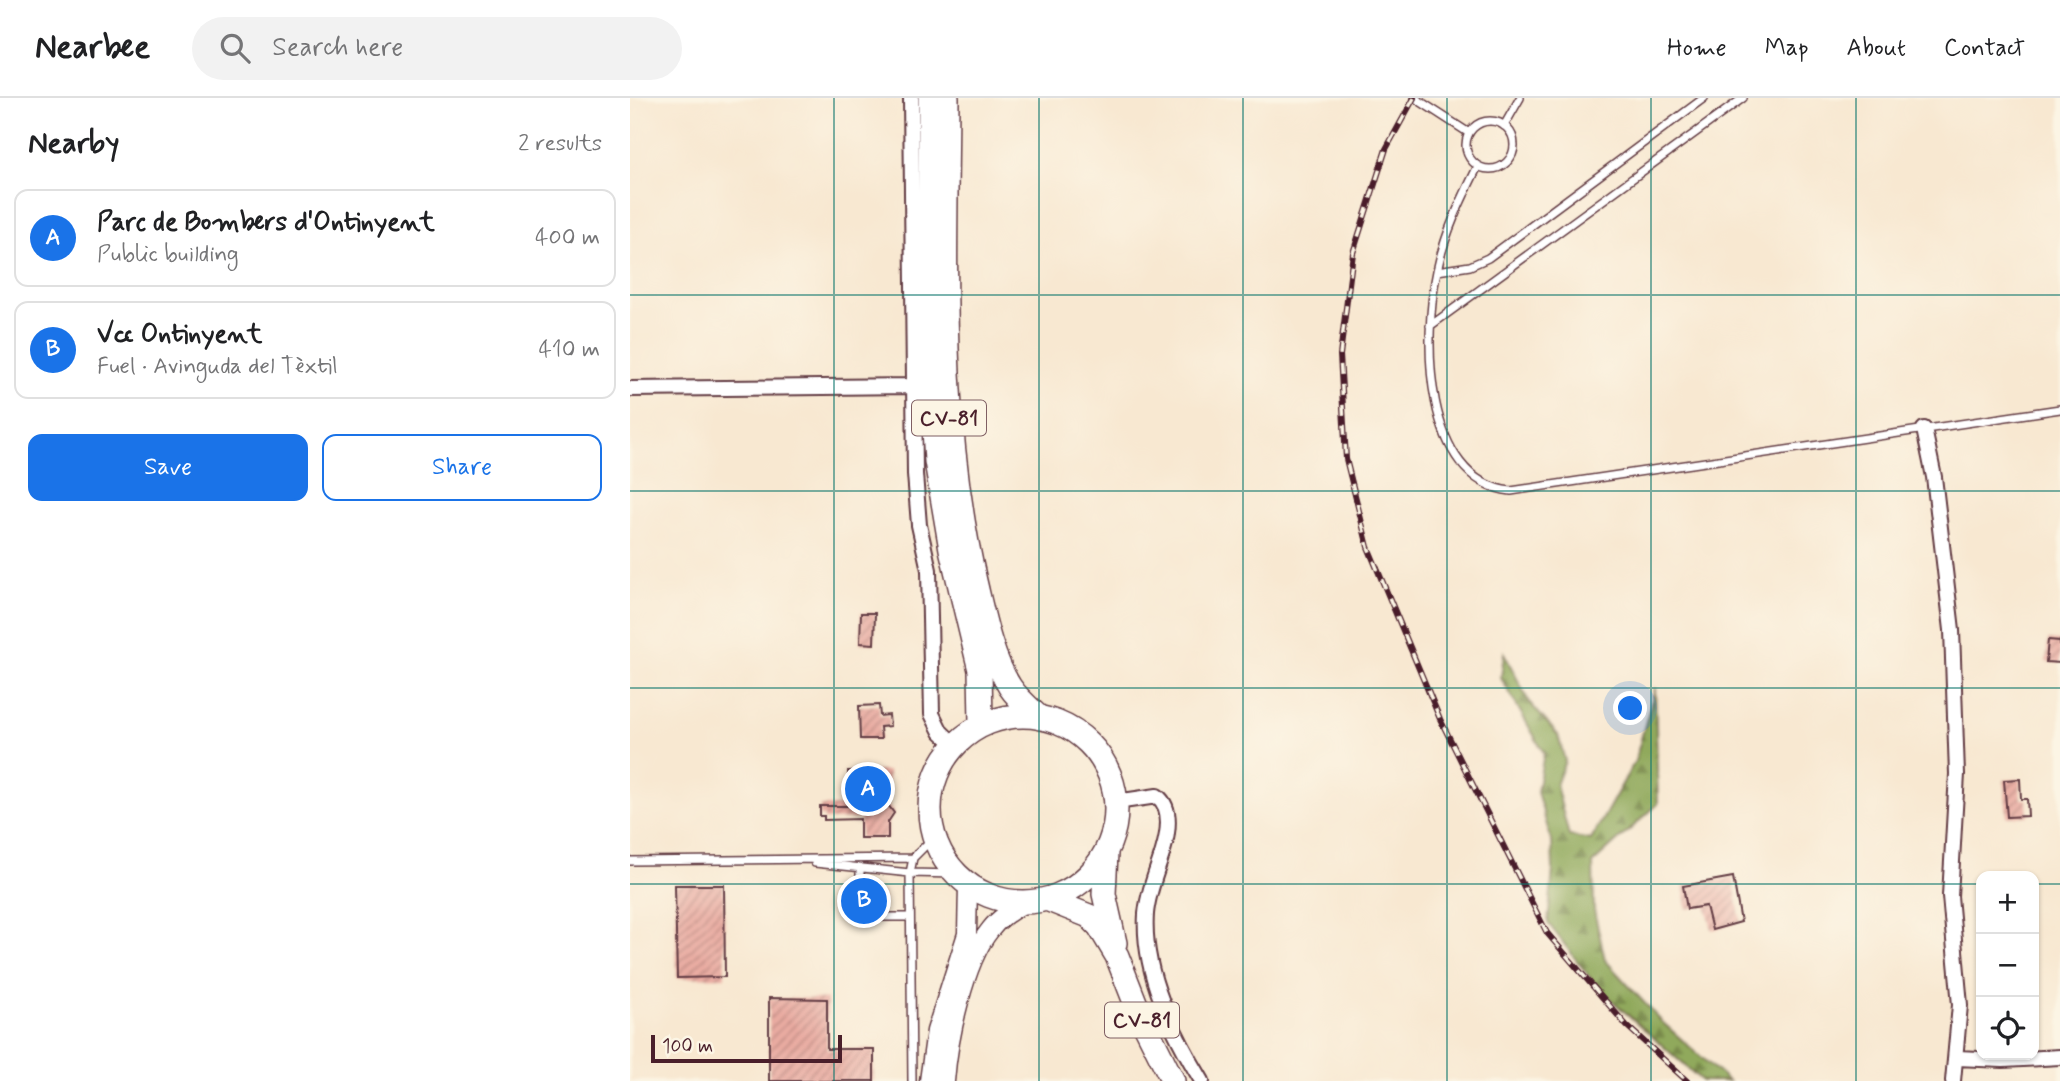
<!DOCTYPE html>
<meta charset="utf-8">
<style>
:root{--surface:#fff;--page:#f2f2f2;--text:#202124;--muted:#757577;--line:#e0e0e0;--accent:#1a73e8}
body{margin:0;font-family:Mynerve,sans-serif;background:var(--page);color:var(--text)}
.controls{position:absolute;right:21px;bottom:21px;display:grid;overflow:hidden;border-radius:14px;box-shadow:0 2px 5px #0004}
.controls button{width:63px;height:63px;display:grid;place-items:center;padding:0;border:0;border-bottom:2px solid var(--line);background:var(--surface);color:var(--text);font:35px sans-serif}
.scale{position:absolute;left:21px;bottom:18px;width:191px;box-sizing:border-box;padding-left:7px;border:4px solid #4a1f2b;border-top:0;font-size:19px;line-height:24px;white-space:nowrap;color:#4a1f2b;-webkit-text-stroke:5px #fcf5e5;paint-order:stroke}
.you{position:absolute;left:1001px;top:611px;width:24px;height:24px;margin:-18px;border:5px solid #fff;border-radius:50%;background:#1a73e8;box-shadow:0 0 0 10px #1a73e833}
.badge{display:grid;place-items:center;width:46px;height:46px;border-radius:50%;background:var(--accent);color:#fff;font-size:23px;font-weight:700}
.pin{position:absolute;translate:-50% -50%;border:4px solid #fff;box-shadow:0 2px 7px #0006}
.list{margin:0;padding:0;list-style:none}
h2{display:flex;justify-content:space-between;align-items:center;height:91px;margin:0;padding:0 28px;font-size:30px}
h2 small{font-size:23px;font-weight:400;color:var(--muted)}
.list li{display:grid;grid-template-columns:46px 1fr auto;gap:21px;align-items:center;box-sizing:border-box;height:98px;margin:0 14px 14px;padding:0 14px;border:2px solid var(--line);border-radius:14px}
.list b{display:block;font-size:26px;white-space:nowrap}
.list p{margin:0;font-size:23px;white-space:nowrap;color:var(--muted)}
.list em{font-size:23px;font-style:normal;color:var(--muted)}
.actions{display:flex;gap:14px;padding:21px 28px}
.actions a{flex:1;padding:16px 0;border:2px solid var(--accent);border-radius:14px;text-align:center;font-size:24px;color:var(--accent)}
.actions .main{background:var(--accent);color:#fff}
.icon{flex:none;width:38px;height:38px;fill:none;stroke:currentColor;stroke-width:2;stroke-linecap:round;stroke-linejoin:round}
.map{position:relative;flex:none;width:1430px;height:983px;overflow:hidden}
header{display:flex;align-items:center;gap:42px;box-sizing:border-box;height:98px;padding:0 35px;background:var(--surface);border-bottom:2px solid var(--line)}
header strong{font-size:33px}
nav{display:flex;gap:38px;margin-inline-start:auto;font-size:24px}
.search{width:490px;height:63px;background:var(--page);display:flex;align-items:center;gap:18px;box-sizing:border-box;padding:0 24px;border-radius:38px;color:var(--muted);font-size:26px}
main{display:flex}
aside{flex:1;background:var(--surface)}
.map>svg:first-child{display:block}
.forest{fill:url(#forest-firs);stroke:#6d6443;stroke-width:2}
.building{fill:url(#building-hatch)}
.lines{fill:none;stroke-linecap:round;stroke-linejoin:round}
.service-casing{stroke:#643d44;stroke-width:10}
.minor-casing{stroke:#643d44;stroke-width:18}
.tertiary-casing{stroke:#643d44;stroke-width:21}
.primary-casing{stroke:#643d44;stroke-width:26}
.service{stroke:#fff;stroke-width:7}
.minor{stroke:#fff;stroke-width:14}
.tertiary{stroke:#fff;stroke-width:18}
.primary{stroke:#fff;stroke-width:23}
.rail-casing{stroke:#4a1f2b;stroke-width:6}
.rail{stroke:#fcf5e5;stroke-width:3.5;stroke-dasharray:10;stroke-linecap:butt}
.grid{fill:none;stroke:#0f766e;stroke-width:2;stroke-opacity:0.55}
.labels{text-anchor:middle;stroke-width:6;stroke-linejoin:round;paint-order:stroke}
.shield{fill:#fcf5e5;stroke:#7f5f63;stroke-width:2}
.shield-label{font-size:21px;font-weight:bold;fill:#4a1f2b}
</style>
<header>
<strong>Nearbee</strong>
<div class="search"><svg class="icon" aria-label="search" viewBox="0 0 24 24"><circle cx="10" cy="10" r="6"/><path d="M15 15l6 6"/></svg>Search here</div>
<nav><a>Home</a><a>Map</a><a>About</a><a>Contact</a></nav>
</header>
<main>
<aside>
<h2>Nearby<small>2 results</small></h2>
<ul class="list">
<li><span class="badge">A</span><div><b>Parc de Bombers d'Ontinyent</b><p>Public building</p></div><em>400 m</em></li>
<li><span class="badge">B</span><div><b>Vcc Ontinyent</b><p>Fuel · Avinguda del Tèxtil</p></div><em>410 m</em></li>
</ul>
<div class="actions"><a class="main">Save</a><a>Share</a></div>
</aside>
<div class="map">
<svg width="1430" height="983" viewBox="0 0 1430 983">
<defs>
<pattern id="forest-firs" width="22" height="20" patternUnits="userSpaceOnUse" patternTransform="scale(1.75)"><rect width="22" height="20" fill="#90a95b"/><path d="M5 1l3.5 6h-7zM16 11l3.5 6h-7z" fill="#78894b"/></pattern>
<pattern id="building-hatch" width="6" height="6" patternUnits="userSpaceOnUse" patternTransform="scale(1.75)"><rect width="6" height="6" fill="#e9aba1"/><path d="M-1 1l2-2M0 6l6-6M5 7l2-2" fill="none" stroke="#bf8b83"/></pattern>
</defs>
<rect width="100%" height="100%" fill="#fcf5e5"/>
<filter id="ink" filterUnits="userSpaceOnUse"><feTurbulence type="fractalNoise" baseFrequency=".0143" numOctaves="2"/><feDisplacementMap in="SourceGraphic" scale="14" xChannelSelector="R" yChannelSelector="G"/><feConvolveMatrix kernelMatrix="1 2 1 2 8 2 1 2 1" color-interpolation-filters="sRGB"/></filter>
<filter id="wash" filterUnits="userSpaceOnUse"><feTurbulence type="fractalNoise" baseFrequency=".00686" numOctaves="4" result="noise"/><feDisplacementMap in="SourceGraphic" scale="28" xChannelSelector="R" yChannelSelector="G"/><feGaussianBlur stdDeviation="1.57" result="paint"/><feColorMatrix in="noise" values="0 0 0 0 0 0 0 0 0 0 0 0 0 0 0 0 0 1.4 0 .05"/><feComposite in="paint" operator="in"/></filter>
<g filter="url(#wash)">
<rect width="100%" height="100%" fill="#f8e8d1"/>
<!-- forest -->
<path class="forest" d="M 874,555 L 899,604 L 928,637 L 935,663 L 926,687 L 939,738 L 961,742 L 1005,663 L 1025,590 L 1028,706 L 963,765 L 964,812 L 975,862 L 1031,923 L 1098,983 L 1072,983 L 968,890 L 918,825 L 923,771 L 922,744 L 907,694 L 914,655 L 871,580 Z"/>
<g id="blocks">
<!-- building -->
<path class="building" d="M 231,515 L 245,515 L 244,546 L 230,545 Z
M 1418,542 L 1430,543 L 1430,565 L 1416,564 Z
M 249,607 L 250,618 L 259,617 L 260,628 L 250,629 L 251,641 L 230,641 L 229,608 Z
M 218,673 L 258,673 L 258,707 L 264,715 L 258,724 L 258,740 L 230,740 L 230,721 L 194,722 L 194,718 L 190,718 L 190,708 L 218,708 Z
M 1390,681 L 1391,701 L 1397,701 L 1398,718 L 1377,719 L 1374,682 Z
M 1103,779 L 1111,824 L 1082,832 L 1076,808 L 1057,811 L 1053,788 Z
M 45,787 L 94,787 L 95,879 L 47,880 Z
M 224,795 L 231,801 L 236,795 L 254,795 L 254,810 L 236,810 L 229,804 L 224,810 L 215,811 L 214,796 Z
M 139,900 L 197,901 L 197,951 L 244,951 L 244,983 L 139,983 Z"/>
</g>
</g>
<g filter="url(#ink)">
<use href="#blocks" fill-opacity="0" stroke="#643d44" stroke-width="2"/>
<g class="lines">
<defs>
<path id="service" d="M 785,0 L 839,35
M836 47a24 24 0 1 1 48 0a24 24 0 1 1-48 0Z
M 874,28 L 890,0
M 848,68 C 831,102 815,135 807,173 C 793,237 792,384 881,393 L 1430,311
M 807,173 L 840,168 L 858,160 L 1074,0
M 800,228 L 1113,0
M 0,763 L 283,760 L 304,739
M 185,765 L 280,775 L 326,776
M 230,769 L 230,795
M 230,810 L 230,819 L 280,819
M 282,983 L 280,775 L 283,760"/>
<path id="minor" d="M 281,0 L 285,376 L 289,427 L 299,472 L 302,616 L 311,634 L 325,647
M 0,291 L 283,288
M 1294,331 L 1304,379 L 1322,532 L 1327,676 L 1320,798 L 1330,907 L 1323,983
M 486,704 L 527,698 C 543,710 538,736 533,753 C 527,774 518,793 516,816 C 512,874 543,935 572,983
M 1327,960 L 1373,962 L 1430,959"/>
<path id="tertiary" d="M 299,983 L 306,933 L 337,836 L 338,787
M 315,983 C 318,942 334,864 360,832 C 369,820 381,813 394,805"/>
<path id="primary" d="M 300,0 L 300,269 L 306,363 L 321,451 L 350,572 L 351,625
M 317,0 C 316,163 308,324 345,483 C 353,517 361,559 380,589 C 388,601 399,610 410,620
M300 711a93 93 0 1 1 186 0a93 93 0 1 1-186 0Z
M 476,755 L 474,796 L 485,845
M 419,802 L 459,818 L 469,828 L 487,858 L 510,917 L 543,983"/>
</defs>
<!-- service casing -->
<use href="#service" class="service-casing"/>
<!-- minor casing -->
<use href="#minor" class="minor-casing"/>
<!-- tertiary casing -->
<use href="#tertiary" class="tertiary-casing"/>
<!-- primary casing -->
<use href="#primary" class="primary-casing"/>
<!-- service -->
<use href="#service" class="service"/>
<!-- minor -->
<use href="#minor" class="minor"/>
<!-- tertiary -->
<use href="#tertiary" class="tertiary"/>
<!-- primary -->
<use href="#primary" class="primary"/>
<defs>
<path id="rail" d="M 784,0 L 756,51 L 723,155 L 710,257 L 716,361 L 738,449 L 810,621 L 917,835 L 997,928 L 1057,983"/>
</defs>
<!-- rail casing -->
<use href="#rail" class="rail-casing"/>
<!-- rail -->
<use href="#rail" class="rail"/>
</g>
</g>
<!-- grid -->
<path class="grid" d="M 204,0 L 204,983M 409,0 L 409,983M 613,0 L 613,983M 817,0 L 817,983M 1021,0 L 1021,983M 1226,0 L 1226,983M 0,197 L 1430,197M 0,393 L 1430,393M 0,590 L 1430,590M 0,786 L 1351,786M 1404,786 L 1430,786"/>
<g class="labels">
<!-- shield labels -->
<g class="shield">
<rect x="282" y="302.5" width="74" height="35" rx="5"/>
<rect x="475" y="904.5" width="74" height="35" rx="5"/>
</g>
<g class="shield-label">
<text x="319" y="327">CV-81</text>
<text x="512" y="929">CV-81</text>
</g>
</g>
</svg>
<div class="controls">
<button>+</button>
<button>−</button>
<button><svg class="icon" aria-label="locate" viewBox="0 0 24 24"><circle cx="12" cy="12" r="6"/><path d="M12 2v4M12 18v4M2 12h4M18 12h4"/></svg></button>
</div>
<div class="scale">100 m</div>
<div class="you"></div>
<div class="pin badge" style="left:238px;top:691px">A</div>
<div class="pin badge" style="left:234px;top:803px">B</div>
</div>
</main>
